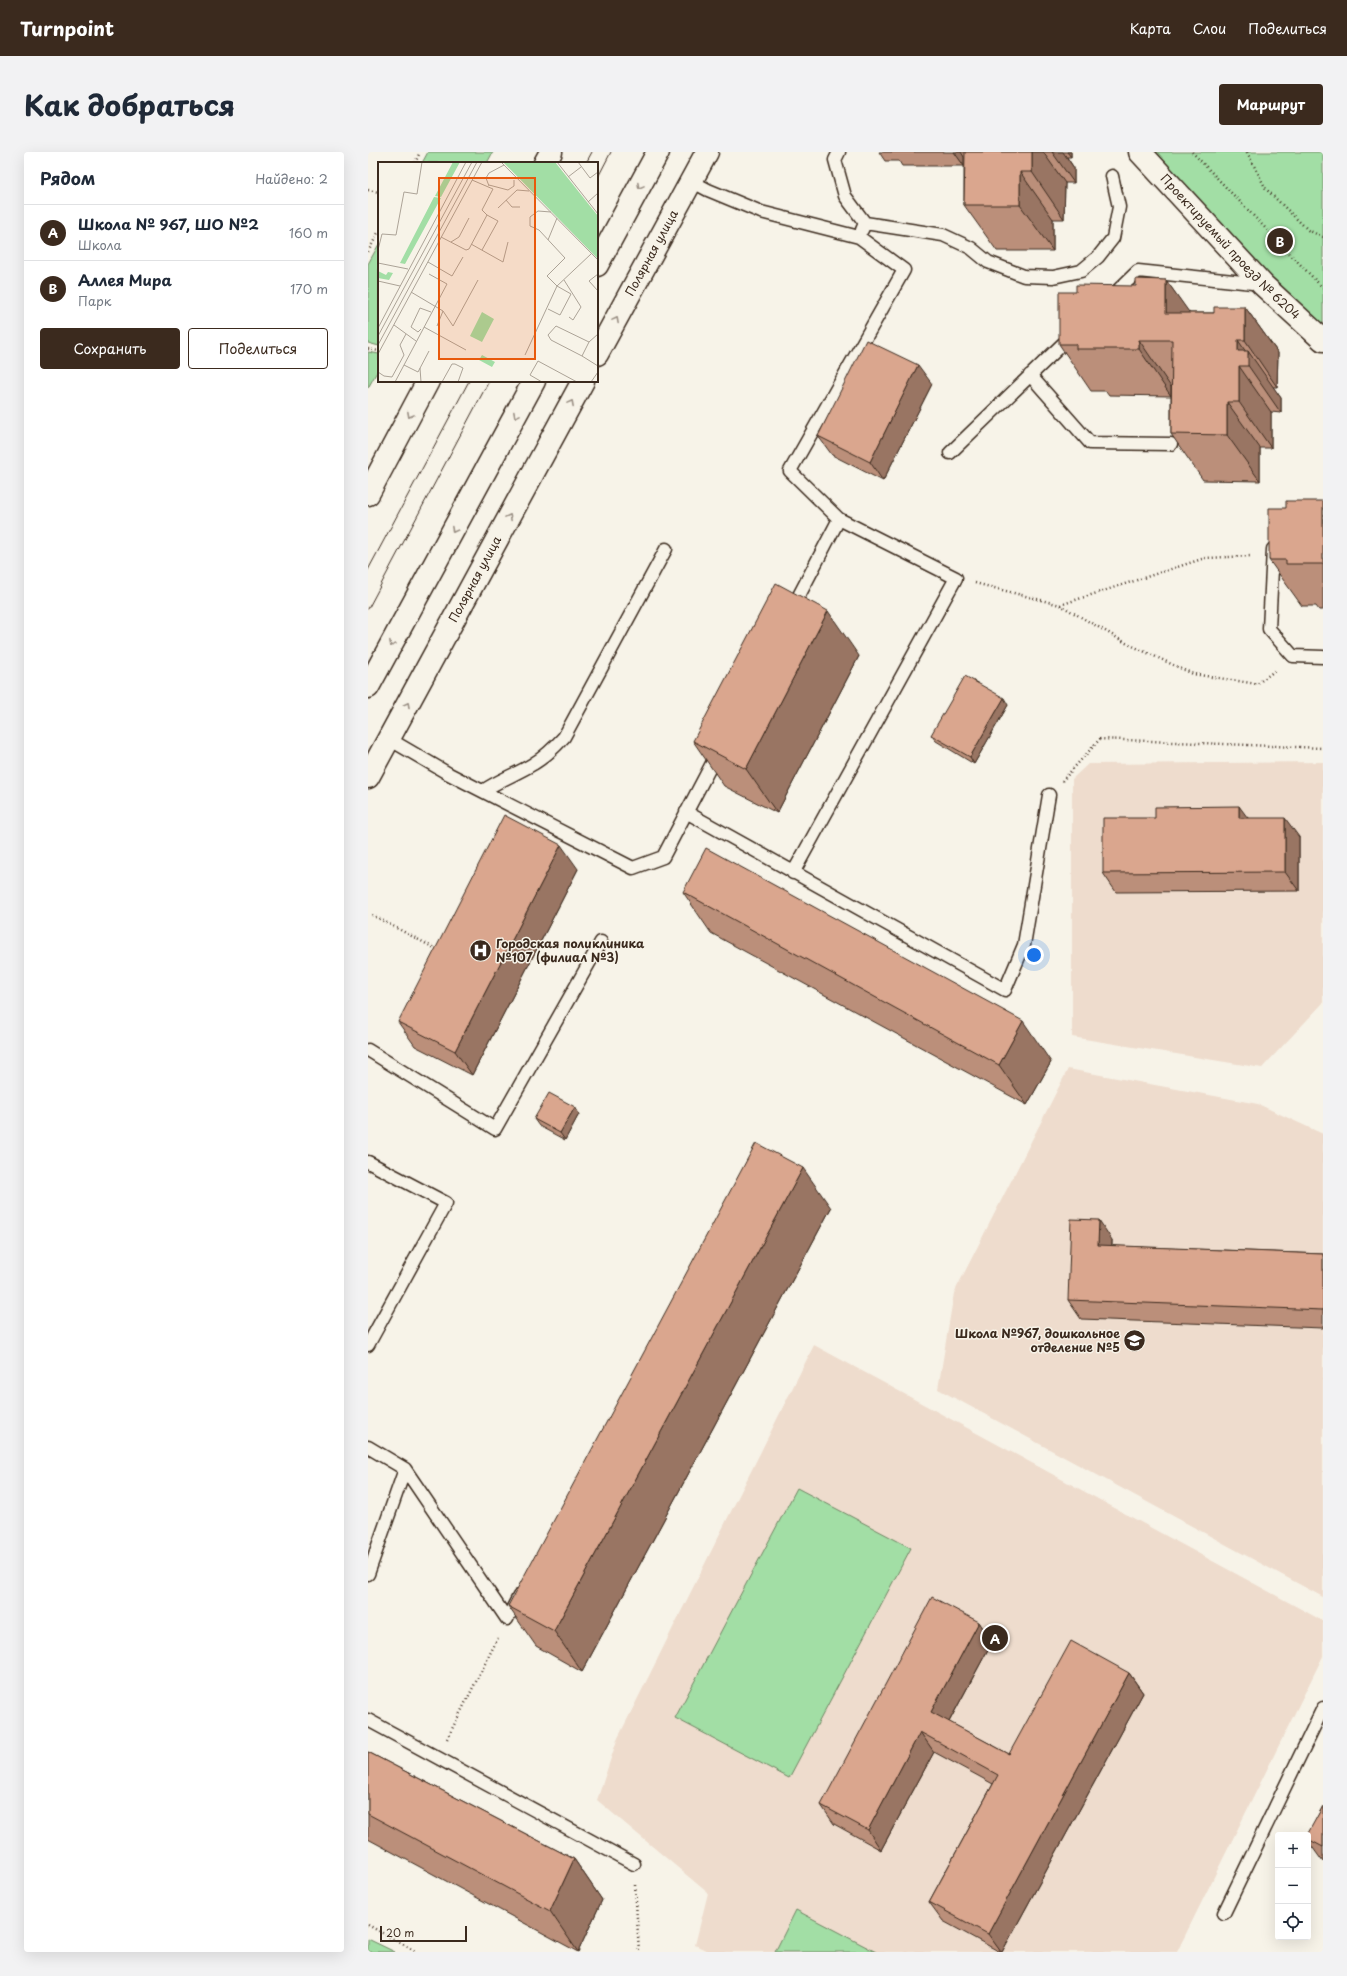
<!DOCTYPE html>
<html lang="ru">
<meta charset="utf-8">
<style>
:root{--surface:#fff;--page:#f2f2f3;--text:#1f2937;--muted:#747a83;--line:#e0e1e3;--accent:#3b2a1e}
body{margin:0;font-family:"Playpen Sans",sans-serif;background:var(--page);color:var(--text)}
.controls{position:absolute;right:12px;bottom:12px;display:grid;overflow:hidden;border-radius:4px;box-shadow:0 4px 16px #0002}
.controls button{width:36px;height:36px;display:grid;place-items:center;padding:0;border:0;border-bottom:1px solid var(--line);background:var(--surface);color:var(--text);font:20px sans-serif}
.scale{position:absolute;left:12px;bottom:10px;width:87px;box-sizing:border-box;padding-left:4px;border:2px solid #3b2a1e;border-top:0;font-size:11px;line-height:14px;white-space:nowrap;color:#3b2a1e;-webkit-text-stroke:3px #f7f3e8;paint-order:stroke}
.you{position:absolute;left:666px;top:803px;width:14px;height:14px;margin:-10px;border:3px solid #fff;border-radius:50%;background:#1a73e8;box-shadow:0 0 0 6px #1a73e833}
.badge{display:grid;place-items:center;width:26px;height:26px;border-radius:50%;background:var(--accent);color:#fff;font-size:13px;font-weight:700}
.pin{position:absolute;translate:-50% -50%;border:2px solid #fff;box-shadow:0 1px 4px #0006}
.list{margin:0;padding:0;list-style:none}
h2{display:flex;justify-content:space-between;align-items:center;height:52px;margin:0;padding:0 16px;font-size:17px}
h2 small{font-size:13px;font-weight:400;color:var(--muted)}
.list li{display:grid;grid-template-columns:26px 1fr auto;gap:12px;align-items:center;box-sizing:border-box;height:56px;padding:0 16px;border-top:1px solid var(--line)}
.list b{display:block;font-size:15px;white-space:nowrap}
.list p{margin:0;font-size:13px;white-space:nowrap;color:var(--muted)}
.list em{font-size:13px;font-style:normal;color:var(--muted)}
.actions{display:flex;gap:8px;padding:12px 16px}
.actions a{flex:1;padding:9px 0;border:1px solid var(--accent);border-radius:4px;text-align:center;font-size:14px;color:var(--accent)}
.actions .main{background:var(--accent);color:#fff}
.icon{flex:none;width:22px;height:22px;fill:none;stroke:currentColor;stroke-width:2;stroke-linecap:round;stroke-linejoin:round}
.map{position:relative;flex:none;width:955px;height:1800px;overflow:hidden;border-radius:4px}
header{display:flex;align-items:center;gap:24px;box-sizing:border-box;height:56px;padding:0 20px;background:var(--accent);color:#fff}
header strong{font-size:19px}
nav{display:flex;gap:22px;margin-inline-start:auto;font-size:14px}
.intro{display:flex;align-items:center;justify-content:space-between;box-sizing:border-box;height:96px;padding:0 24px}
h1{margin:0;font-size:28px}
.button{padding:10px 18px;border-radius:4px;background:var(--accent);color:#fff;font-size:14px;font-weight:700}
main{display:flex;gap:24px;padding:0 24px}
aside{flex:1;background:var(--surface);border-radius:4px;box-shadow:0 4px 16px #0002}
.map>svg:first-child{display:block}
.built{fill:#eedccd}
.green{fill:#a2dea5;stroke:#6e8462}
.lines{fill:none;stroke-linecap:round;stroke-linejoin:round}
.service-casing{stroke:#3b2a1e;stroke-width:15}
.minor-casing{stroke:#3b2a1e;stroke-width:25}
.secondary-casing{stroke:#3b2a1e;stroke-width:25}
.path{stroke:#3b2a1e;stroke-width:2.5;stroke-dasharray:1 3;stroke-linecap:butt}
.service{stroke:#f7f3e8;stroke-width:12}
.minor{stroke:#f7f3e8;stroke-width:22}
.secondary{stroke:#f7f3e8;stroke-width:22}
.tram{stroke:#3b2a1e;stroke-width:1}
.wall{fill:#bb8f7a;stroke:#3b2a1e}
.shaded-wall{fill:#997463;stroke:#3b2a1e}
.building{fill:#daa68e;stroke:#3b2a1e}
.oneway{stroke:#998e83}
.labels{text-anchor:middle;stroke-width:3;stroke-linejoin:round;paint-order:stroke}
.street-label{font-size:12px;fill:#3b2a1e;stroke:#f7f3e8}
.poi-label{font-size:12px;font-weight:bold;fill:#3b2a1e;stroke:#f7f3e8;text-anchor:start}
.inset-road{fill:none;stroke:#aca397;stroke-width:1}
.view{fill:#e8590c;fill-opacity:0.15;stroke:#e8590c;stroke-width:2}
.inset-edge{fill:none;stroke:#3b2a1e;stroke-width:2}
</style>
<header>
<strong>Turnpoint</strong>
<nav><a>Карта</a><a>Слои</a><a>Поделиться</a></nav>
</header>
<div class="intro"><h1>Как добраться</h1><a class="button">Маршрут</a></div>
<main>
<aside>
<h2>Рядом<small>Найдено: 2</small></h2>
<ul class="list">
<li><span class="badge">A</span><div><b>Школа № 967, ШО №2</b><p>Школа</p></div><em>160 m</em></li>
<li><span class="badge">B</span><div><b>Аллея Мира</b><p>Парк</p></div><em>170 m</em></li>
</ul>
<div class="actions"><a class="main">Сохранить</a><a>Поделиться</a></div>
</aside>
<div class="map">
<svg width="955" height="1800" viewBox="0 0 955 1800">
<rect width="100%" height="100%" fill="#f7f3e8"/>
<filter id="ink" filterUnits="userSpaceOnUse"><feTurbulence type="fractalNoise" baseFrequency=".025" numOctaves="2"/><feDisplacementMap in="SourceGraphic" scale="8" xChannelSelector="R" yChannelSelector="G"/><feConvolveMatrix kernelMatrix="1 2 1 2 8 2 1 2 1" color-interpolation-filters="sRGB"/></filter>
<g filter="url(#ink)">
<!-- built -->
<path class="built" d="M 955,610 L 955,851 L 894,916 L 704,885 L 704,627 L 720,612 Z
M 700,917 L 890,952 L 955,982 L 955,1445 L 570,1237 L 586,1141 Z
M 446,1193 L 955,1469 L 955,1504 L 809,1800 L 342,1800 L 327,1793 L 340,1741 L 229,1648 L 249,1588 Z"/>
<!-- green -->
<path class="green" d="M 60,0 L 125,0 L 119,11 L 54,11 Z
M 781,0 L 955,0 L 955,177 Z
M 11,92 L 11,194 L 0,191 L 0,112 Z
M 0,200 L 11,202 L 11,216 L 0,236 Z
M 429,1336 L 543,1396 L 421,1626 L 307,1566 Z
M 428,1758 L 508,1800 L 407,1800 Z
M 0,1787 L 27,1800 L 0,1800 Z"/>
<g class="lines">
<defs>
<path id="service" d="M 471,0 L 467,8 L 477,44 L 497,71 L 494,78
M 323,29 L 340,38 L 393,60 L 491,85 L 536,118 L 422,319 L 471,367 L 424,457
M 497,71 L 575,83 L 603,96 L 620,110 L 656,124 L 685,125 L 713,119 L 730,105 L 745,86 L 751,55 L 744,24
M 743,145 L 770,119 L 894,132
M 662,223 L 722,291 L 803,292
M 582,301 L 704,183
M 905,397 L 901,477 L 925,504 L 955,505
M 21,587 L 81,622 L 265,716 L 295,705 L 350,600
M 115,639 C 131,628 149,622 165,612 C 177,605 187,595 196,585 L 298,397
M 318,660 L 637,838 L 656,793 L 681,643
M 425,721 L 588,426 L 471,367
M 0,898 L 127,977 L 233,790
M 0,1010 L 78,1051 L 0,1193
M 0,1295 L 37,1317 L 139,1467 L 151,1444
M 0,1422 L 37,1317
M 0,1568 L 266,1712
M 856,1761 L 955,1556"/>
<g id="minor">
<path id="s1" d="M 772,0 L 895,133 L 955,188"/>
<path d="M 177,11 L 183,0"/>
<path d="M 0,342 L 60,229"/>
</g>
<g id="secondary">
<path d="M 229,113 L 290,0"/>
<path id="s2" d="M 229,202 L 339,0"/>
<path d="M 0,535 L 166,229"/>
<path id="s3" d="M 0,625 L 215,229"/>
</g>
</defs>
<!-- service casing -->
<use href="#service" class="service-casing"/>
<!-- minor casing -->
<use href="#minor" class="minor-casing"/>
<!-- secondary casing -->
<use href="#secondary" class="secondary-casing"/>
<!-- path -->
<path class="path" d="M 824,0 L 955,136
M 879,0 L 898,37 L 940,78 L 955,85
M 47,11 L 52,0
M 0,38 L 11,40
M 0,100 L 11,79
M 0,197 L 11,199
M 607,431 L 692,453 L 837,406 L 884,404
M 692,453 L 758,491 L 825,522 L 889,532 L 909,517
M 694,629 L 732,587 L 955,596
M 4,763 L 70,798
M 79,1587 L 130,1486
M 267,1733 L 271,1800
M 0,1773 L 49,1800"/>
<!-- service -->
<use href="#service" class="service"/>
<!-- minor -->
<use href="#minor" class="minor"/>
<!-- secondary -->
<use href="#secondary" class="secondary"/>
<!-- tram -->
<path class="tram" d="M 218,11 L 224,0
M 229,27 L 243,0
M 0,418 L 101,229
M 0,457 L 121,229"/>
</g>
<!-- wall -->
<path class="wall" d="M 511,0 L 703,0 L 703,5 L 699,5 L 706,16 L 706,31 L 697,31 L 696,67 L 685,67 L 685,99 L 629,99 L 596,53 L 596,14 L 534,14 L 531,9 L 517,9 Z
M 798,128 L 821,161 L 846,161 L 877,155 L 910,201 L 909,235 L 905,235 L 913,246 L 913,261 L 903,260 L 903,296 L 892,296 L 892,329 L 835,328 L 803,282 L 803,244 L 741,243 L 738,239 L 723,239 L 691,192 L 768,134 Z
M 564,232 L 515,329 L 464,303 L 450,284 Z
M 955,349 L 955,458 L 951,458 L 948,454 L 934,454 L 901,408 Z
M 491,504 L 409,661 L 356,634 L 325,589 Z
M 640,553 L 606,612 L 568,589 L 563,583 Z
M 880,666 L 931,685 L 931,739 L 748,740 L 735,721 Z
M 210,717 L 104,923 L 47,894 L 30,870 Z
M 315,740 L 683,910 L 659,953 L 343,781 Z
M 207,955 L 211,962 L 197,988 L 171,974 L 166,967 Z
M 463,1056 L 214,1520 L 168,1494 L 140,1454 Z
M 744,1088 L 744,1094 L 955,1102 L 955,1176 L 713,1167 L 700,1148 Z
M 611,1470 L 624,1490 L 581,1570 L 641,1602 L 761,1521 L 775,1541 L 634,1800 L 632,1800 L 575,1769 L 561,1750 L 625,1632 L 566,1600 L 513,1698 L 466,1672 L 453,1653 Z
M 0,1600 L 206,1707 L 234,1748 L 210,1800 L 0,1687 Z
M 955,1654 L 955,1710 L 940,1689 L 940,1683 Z"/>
<!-- shaded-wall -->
<path class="shaded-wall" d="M 586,0 L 593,0 L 596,5 L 596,14 Z
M 664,0 L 675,0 L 697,31 L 696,67 L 664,20 Z
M 684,0 L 695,0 L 706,16 L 706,31 Z
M 699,0 L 703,0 L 703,5 Z
M 652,20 L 685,67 L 685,99 L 652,53 Z
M 798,128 L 831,174 L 798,161 Z
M 877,155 L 910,201 L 909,235 L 877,188 Z
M 771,188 L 803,235 L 803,244 L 771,197 Z
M 870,188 L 880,203 L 880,199 L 913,246 L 913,261 L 870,199 Z
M 550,213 L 564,232 L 515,329 L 502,310 Z
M 871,214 L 903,260 L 903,296 L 871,250 Z
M 859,250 L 892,296 L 892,329 L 859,283 Z
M 460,459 L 491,504 L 409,661 L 378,617 Z
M 636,546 L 640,553 L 606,612 L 602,605 Z
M 871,654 L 885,673 L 871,666 Z
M 917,666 L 931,685 L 931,739 L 917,720 Z
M 193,693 L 210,717 L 104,923 L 87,899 Z
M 655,869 L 683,910 L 659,953 L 631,913 Z
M 207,955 L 211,962 L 197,988 L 192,981 Z
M 435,1016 L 463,1056 L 214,1520 L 186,1479 Z
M 731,1068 L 744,1088 L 743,1112 L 730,1093 Z
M 611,1470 L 624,1490 L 576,1579 L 563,1560 Z
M 761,1521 L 775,1541 L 634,1800 L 633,1800 L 620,1782 Z
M 552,1580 L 566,1600 L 513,1698 L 500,1678 Z
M 206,1707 L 234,1748 L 210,1800 L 182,1759 Z"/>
<!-- building -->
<path class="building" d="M 597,0 L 664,0 L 664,20 L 652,20 L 652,53 L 596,53 Z
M 768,127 L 798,128 L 798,161 L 846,161 L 846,155 L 877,155 L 877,188 L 870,188 L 870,199 L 880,199 L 880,214 L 871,214 L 871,250 L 859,250 L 859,283 L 803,282 L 804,188 L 771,188 L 771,197 L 708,197 L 708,192 L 691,192 L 691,140 L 708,140 L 708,133 L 768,134 Z
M 498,188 L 550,213 L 502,310 L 450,284 Z
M 918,349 L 955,349 L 955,412 L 918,412 L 918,408 L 901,408 L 901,356 L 918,356 Z
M 408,431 L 460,459 L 378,617 L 325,589 Z
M 597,524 L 636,546 L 602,605 L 563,583 Z
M 871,654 L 871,666 L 917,666 L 917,720 L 735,721 L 735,666 L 787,666 L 787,655 Z
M 136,663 L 193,693 L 87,899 L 30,870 Z
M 338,696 L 655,869 L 631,913 L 315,740 Z
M 181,941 L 207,955 L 192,981 L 166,967 Z
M 388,991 L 435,1016 L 186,1479 L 140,1454 Z
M 703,1067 L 731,1068 L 730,1093 L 955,1102 L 955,1158 L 700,1148 Z
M 564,1445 L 611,1470 L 563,1560 L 641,1602 L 703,1489 L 761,1521 L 620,1782 L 561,1750 L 630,1623 L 552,1580 L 500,1678 L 453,1653 Z
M 0,1600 L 206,1707 L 182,1759 L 0,1662 Z
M 955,1654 L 955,1695 L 940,1687 L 940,1683 L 939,1683 Z"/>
<!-- one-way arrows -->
<defs><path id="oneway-chevron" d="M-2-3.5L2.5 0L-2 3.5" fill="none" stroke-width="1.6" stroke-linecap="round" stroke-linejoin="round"/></defs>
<g class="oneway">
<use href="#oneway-chevron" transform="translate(272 34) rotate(118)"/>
<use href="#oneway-chevron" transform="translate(248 168) rotate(-62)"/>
<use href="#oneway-chevron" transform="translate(203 251) rotate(-62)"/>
<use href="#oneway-chevron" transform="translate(42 263) rotate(118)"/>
<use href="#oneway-chevron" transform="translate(148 263) rotate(118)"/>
<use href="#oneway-chevron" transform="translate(141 365) rotate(-62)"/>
<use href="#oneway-chevron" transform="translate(86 378) rotate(118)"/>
<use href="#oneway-chevron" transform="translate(24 492) rotate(118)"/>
<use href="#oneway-chevron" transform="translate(39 553) rotate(-62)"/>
</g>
</g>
<!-- icons -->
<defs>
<symbol id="hospital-disc" viewBox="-11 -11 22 22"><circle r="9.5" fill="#3b2a1e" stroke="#f7f3e8"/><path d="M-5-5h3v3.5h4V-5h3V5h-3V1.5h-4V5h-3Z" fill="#fff"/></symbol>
<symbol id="school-disc" viewBox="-11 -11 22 22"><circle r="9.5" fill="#3b2a1e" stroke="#f7f3e8"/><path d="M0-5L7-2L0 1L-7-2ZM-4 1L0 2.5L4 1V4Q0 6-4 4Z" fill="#fff"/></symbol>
</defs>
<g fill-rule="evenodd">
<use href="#hospital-disc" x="100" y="786" width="25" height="25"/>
<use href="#school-disc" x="754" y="1176" width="25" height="25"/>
</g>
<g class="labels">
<!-- street labels -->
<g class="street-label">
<text dy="4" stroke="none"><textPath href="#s1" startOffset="131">Проектируемый проезд № 6204</textPath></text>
<text dy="4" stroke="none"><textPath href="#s2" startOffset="115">Полярная улица</textPath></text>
<text dy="4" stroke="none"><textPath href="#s3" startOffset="225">Полярная улица</textPath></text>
</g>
<!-- poi labels -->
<g class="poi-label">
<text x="128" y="796">Городская поликлиника<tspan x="128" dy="14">№107 (филиал №3)</tspan></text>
<text x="752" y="1186" text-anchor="end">Школа №967, дошкольное<tspan x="752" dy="14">отделение №5</tspan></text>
</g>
</g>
<!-- overview -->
<g transform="translate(10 10)">
<rect width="220" height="220" fill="#f7f3e8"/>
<path d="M 75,0 L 82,0 L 63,35 L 57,34 ZM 125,0 L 177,0 L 220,54 L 220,97 ZM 56,35 L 63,36 L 27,102 L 22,101 ZM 0,109 L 8,113 L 10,110 L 15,111 L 11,118 L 0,116 ZM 104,150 L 116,157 L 104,180 L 92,174 ZM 104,193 L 117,200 L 114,205 L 101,198 Z" fill="#a2dea5"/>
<path class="inset-road" d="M 123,0 L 220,98M 179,0 L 220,52M 200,0 L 212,16 L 220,10M 190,15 L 203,5M 111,23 L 130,28 L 136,24 L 136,18M 111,24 L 108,16 L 111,11 L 126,3M 128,38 L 134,45 L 142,45M 210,40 L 220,31M 120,46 L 139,28 L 151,29M 63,75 L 88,88 L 91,87 L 109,53 L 104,48 L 115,27 L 94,18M 170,78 L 179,56M 73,80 L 81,75 L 91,56M 93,82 L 125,100 L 130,80M 0,88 L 4,72 L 18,73 L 26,30 L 39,32 L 44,0M 104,88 L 120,59 L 109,53M 50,100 L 74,114 L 85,95M 0,101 L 30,107M 220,112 L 211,119 L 220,129M 186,118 L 203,145 L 195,158 L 191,155M 0,119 L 22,124M 33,130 L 65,149 L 75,164 L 100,118M 170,147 L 182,153 L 193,132 L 179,124 L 169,114 L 187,96 L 161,68 L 152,64 L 152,55 L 160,49 L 173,50M 16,163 L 38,179M 59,164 L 65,149M 46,165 L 88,188M 0,166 L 88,0M 43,167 L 40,170 L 33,165 L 42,146 L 53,150M 220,172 L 211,180 L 204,194 L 220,204M 0,174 L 94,0M 0,183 L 99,0M 0,192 L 104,0M 147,193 L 179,124 L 213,92M 204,194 L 173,178 L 170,173 L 178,164 L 211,180M 26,203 L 40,210 L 51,189M 42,206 L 43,220M 0,210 L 6,214 L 14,215 L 26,193 L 22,183 L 28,172M 17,220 L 69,122 L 51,112M 64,220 L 74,202 L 77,202 L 85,206 L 80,220M 164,220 L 152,213 L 160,199 L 199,220M 213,220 L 220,210"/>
<path class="view" d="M 61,16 L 157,16 L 157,197 L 61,197 Z"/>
<rect width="220" height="220" class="inset-edge"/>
</g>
</svg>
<div class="controls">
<button>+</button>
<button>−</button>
<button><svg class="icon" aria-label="locate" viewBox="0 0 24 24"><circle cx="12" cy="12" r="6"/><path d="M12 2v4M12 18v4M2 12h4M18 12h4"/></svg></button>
</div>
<div class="scale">20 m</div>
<div class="you"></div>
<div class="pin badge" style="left:627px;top:1486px">A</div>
<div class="pin badge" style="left:912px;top:89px">B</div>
</div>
</main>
